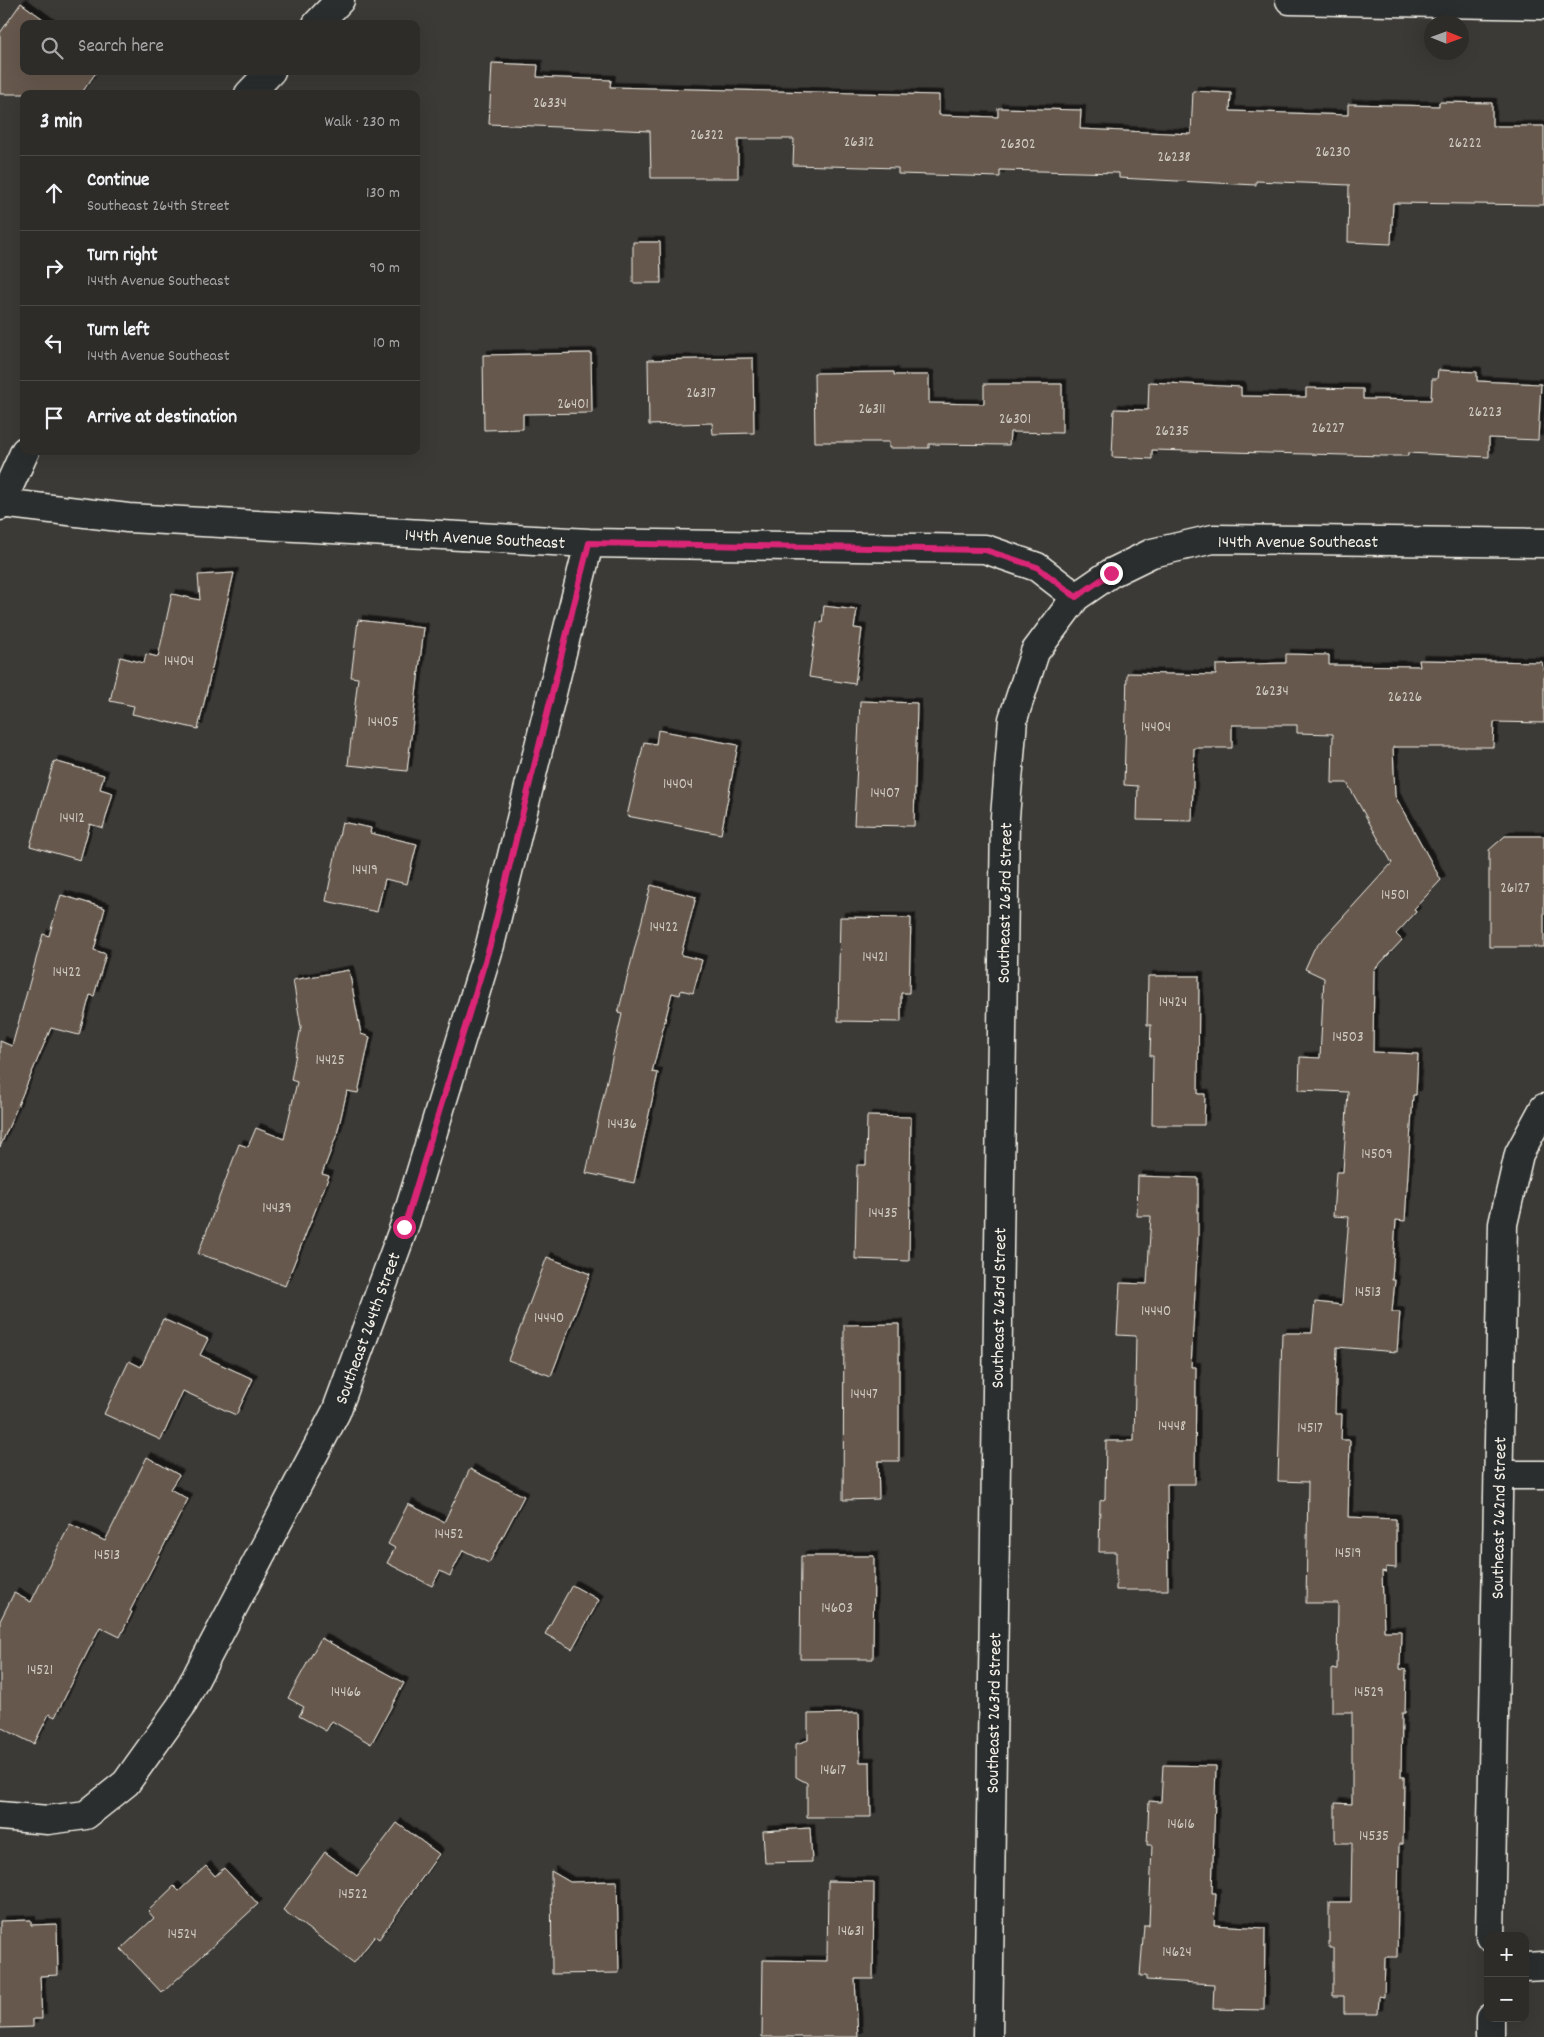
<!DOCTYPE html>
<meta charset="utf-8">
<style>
:root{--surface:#2d2c29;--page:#353431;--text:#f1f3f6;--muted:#a7a7a8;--line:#484846}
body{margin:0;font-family:Dekko,sans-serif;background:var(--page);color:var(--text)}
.controls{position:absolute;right:15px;bottom:15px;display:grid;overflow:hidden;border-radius:10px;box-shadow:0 5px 20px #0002}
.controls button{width:45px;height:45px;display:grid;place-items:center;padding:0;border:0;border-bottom:1px solid var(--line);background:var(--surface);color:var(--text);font:25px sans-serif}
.compass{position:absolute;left:1424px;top:15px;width:45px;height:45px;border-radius:50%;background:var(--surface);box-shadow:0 5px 20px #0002;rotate:91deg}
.stop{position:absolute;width:15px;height:15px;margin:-11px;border:4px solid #db2777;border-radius:50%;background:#fff}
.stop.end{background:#db2777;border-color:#fff;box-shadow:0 1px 5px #0008}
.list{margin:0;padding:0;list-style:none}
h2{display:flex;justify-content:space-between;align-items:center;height:65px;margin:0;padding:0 20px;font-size:21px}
h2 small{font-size:16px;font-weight:400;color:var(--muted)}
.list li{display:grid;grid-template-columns:32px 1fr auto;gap:15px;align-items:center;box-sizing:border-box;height:75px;padding:0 20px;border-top:1px solid var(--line)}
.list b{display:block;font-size:19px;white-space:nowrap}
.list p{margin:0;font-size:16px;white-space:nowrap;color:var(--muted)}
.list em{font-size:16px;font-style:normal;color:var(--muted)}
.icon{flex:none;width:28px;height:28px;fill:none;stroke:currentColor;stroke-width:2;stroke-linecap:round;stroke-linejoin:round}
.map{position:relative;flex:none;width:1544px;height:2037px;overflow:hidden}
.search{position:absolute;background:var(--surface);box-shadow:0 5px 20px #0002;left:20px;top:20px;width:400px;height:55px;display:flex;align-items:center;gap:12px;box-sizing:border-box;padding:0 18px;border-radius:10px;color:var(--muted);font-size:19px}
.panel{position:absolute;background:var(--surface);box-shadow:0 5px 20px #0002;left:20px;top:90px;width:400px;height:365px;border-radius:10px}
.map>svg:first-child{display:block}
.building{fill:#66584d;stroke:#f4f1e8;filter:url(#shadow)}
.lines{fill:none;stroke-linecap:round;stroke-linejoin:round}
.minor-casing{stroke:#f4f1e8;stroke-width:31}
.minor{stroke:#2a2d2e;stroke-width:28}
.route{stroke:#db2777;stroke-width:6}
.labels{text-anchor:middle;stroke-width:4;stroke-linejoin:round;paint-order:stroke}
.number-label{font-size:15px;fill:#d0cbc1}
.street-label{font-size:18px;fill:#f4f1e8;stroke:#2a2d2e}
</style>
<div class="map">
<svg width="1544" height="2037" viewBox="0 0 1544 2037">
<defs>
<filter id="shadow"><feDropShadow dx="4.5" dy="-4.5" stdDeviation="0" flood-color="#0009"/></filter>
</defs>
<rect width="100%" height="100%" fill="#3c3a37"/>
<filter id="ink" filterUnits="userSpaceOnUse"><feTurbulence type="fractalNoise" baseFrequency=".02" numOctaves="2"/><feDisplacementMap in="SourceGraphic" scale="10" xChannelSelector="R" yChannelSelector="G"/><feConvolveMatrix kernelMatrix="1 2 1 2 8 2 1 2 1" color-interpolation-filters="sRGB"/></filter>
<g filter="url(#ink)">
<!-- building -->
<path class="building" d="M 21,3 L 50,24 L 24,24 L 24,71 L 97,71 L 81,94 L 0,94 L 0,33 Z
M 492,63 L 538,65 L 537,77 L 611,80 L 610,87 L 939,95 L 939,115 L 998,117 L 998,108 L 1081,110 L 1080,129 L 1191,134 L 1193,91 L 1231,93 L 1230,111 L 1348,115 L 1348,104 L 1439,106 L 1439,102 L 1492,103 L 1492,126 L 1544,126 L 1544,205 L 1393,203 L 1391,244 L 1348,242 L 1349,185 L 1256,181 L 1256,185 L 1119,178 L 1119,173 L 1000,170 L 1000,177 L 898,174 L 898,168 L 793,165 L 794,139 L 738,139 L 738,178 L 651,178 L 650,131 L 489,124 Z
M 633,242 L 660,242 L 661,283 L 633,283 Z
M 591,353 L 592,413 L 523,414 L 523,429 L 484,430 L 483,355 Z
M 753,358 L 754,433 L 713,434 L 712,423 L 649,425 L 648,360 Z
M 1438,370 L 1477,372 L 1477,381 L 1541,384 L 1538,440 L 1489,438 L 1489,457 L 1408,453 L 1408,456 L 1384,456 L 1152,450 L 1152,459 L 1112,457 L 1114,409 L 1148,410 L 1149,382 L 1241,387 L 1241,396 L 1306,397 L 1306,388 L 1363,389 L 1363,399 L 1431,400 L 1432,379 L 1437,379 Z
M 894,372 L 894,375 L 929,375 L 929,403 L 984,404 L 984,384 L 1062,384 L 1062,433 L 1010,432 L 1009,445 L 929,444 L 929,448 L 889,448 L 889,442 L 815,442 L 814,373 Z
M 234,573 L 198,729 L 132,714 L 134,706 L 110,701 L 120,657 L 144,663 L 146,654 L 158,657 L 172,594 L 200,600 L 198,575 Z
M 824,606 L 857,610 L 854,628 L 862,629 L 855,684 L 809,677 L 817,622 L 822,623 Z
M 358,620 L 424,628 L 407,771 L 348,765 L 358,678 L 351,677 Z
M 1286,654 L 1329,655 L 1329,665 L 1420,666 L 1419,660 L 1542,662 L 1544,675 L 1544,723 L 1494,722 L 1493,747 L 1393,747 L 1395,796 L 1441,880 L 1414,909 L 1416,912 L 1396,934 L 1402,940 L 1374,970 L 1373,1052 L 1418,1054 L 1416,1095 L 1413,1095 L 1405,1221 L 1396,1220 L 1392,1280 L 1395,1280 L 1392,1312 L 1400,1312 L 1397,1352 L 1337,1347 L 1335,1414 L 1342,1414 L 1341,1440 L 1350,1440 L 1348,1517 L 1396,1519 L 1396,1568 L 1386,1567 L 1386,1572 L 1382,1571 L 1384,1631 L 1401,1631 L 1400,1669 L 1406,1670 L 1405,1713 L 1402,1713 L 1401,1777 L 1404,1777 L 1403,1844 L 1399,1844 L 1397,1957 L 1385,1957 L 1384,1997 L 1379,1996 L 1378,2014 L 1344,2014 L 1344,1996 L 1333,1996 L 1333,1948 L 1329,1948 L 1329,1902 L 1351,1902 L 1352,1843 L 1335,1843 L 1335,1803 L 1352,1804 L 1352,1712 L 1332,1712 L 1332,1669 L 1337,1670 L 1338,1603 L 1306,1603 L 1308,1482 L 1278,1481 L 1282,1333 L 1312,1333 L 1315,1302 L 1342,1305 L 1349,1217 L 1333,1216 L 1336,1172 L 1343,1172 L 1348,1092 L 1299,1090 L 1300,1057 L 1320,1058 L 1324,978 L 1305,969 L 1314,949 L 1392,863 L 1347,783 L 1332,783 L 1333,734 L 1297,733 L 1297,725 L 1232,725 L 1232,748 L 1194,748 L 1192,821 L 1137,820 L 1138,786 L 1124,785 L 1127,673 L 1216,675 L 1216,665 L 1286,663 Z
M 860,701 L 917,703 L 914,826 L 854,825 Z
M 658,730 L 738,745 L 721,834 L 627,816 L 644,742 L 656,744 Z
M 54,761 L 104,775 L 100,789 L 113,793 L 103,828 L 90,824 L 80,860 L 30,846 Z
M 342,822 L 371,828 L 370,833 L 417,844 L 407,884 L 385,879 L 377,912 L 326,901 Z
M 1505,836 L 1544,836 L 1544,947 L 1489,947 L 1489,850 Z
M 651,885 L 696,897 L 681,955 L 702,960 L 693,993 L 681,990 L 680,995 L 672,993 L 652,1072 L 658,1073 L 634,1183 L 586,1173 L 622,1014 L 618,1013 Z
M 61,895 L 105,908 L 94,950 L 106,954 L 94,996 L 90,995 L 79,1035 L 51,1028 L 0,1147 L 0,1041 L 12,1046 L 43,934 L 49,936 Z
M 840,917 L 911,918 L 909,993 L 901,993 L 901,1022 L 838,1021 Z
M 349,970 L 361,1034 L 370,1037 L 358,1093 L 347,1091 L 337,1134 L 322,1174 L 329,1176 L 285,1286 L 228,1263 L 198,1254 L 239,1144 L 248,1147 L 256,1128 L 284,1139 L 297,1082 L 291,1080 L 301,1027 L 293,980 Z
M 1148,976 L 1199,976 L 1198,1094 L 1205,1094 L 1204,1125 L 1152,1125 L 1153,1056 L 1150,1056 L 1151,1025 L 1147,1025 Z
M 867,1116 L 911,1117 L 909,1261 L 855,1259 L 857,1165 L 866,1165 Z
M 1138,1176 L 1198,1178 L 1198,1236 L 1191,1367 L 1196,1367 L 1195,1484 L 1167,1484 L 1168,1590 L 1116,1590 L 1116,1552 L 1099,1552 L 1100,1501 L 1105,1499 L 1106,1441 L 1134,1441 L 1136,1336 L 1117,1335 L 1120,1283 L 1147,1284 L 1151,1216 L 1137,1216 Z
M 547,1257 L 590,1274 L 551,1376 L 508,1360 Z
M 163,1319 L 208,1339 L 200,1355 L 253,1379 L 236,1415 L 183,1391 L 161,1440 L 104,1414 L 129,1361 L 141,1367 Z
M 899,1324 L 899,1461 L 878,1461 L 879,1499 L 843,1500 L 844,1325 Z
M 147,1457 L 179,1475 L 170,1489 L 188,1499 L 130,1611 L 132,1612 L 120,1637 L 100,1627 L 55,1717 L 49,1714 L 34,1744 L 0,1727 L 0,1621 L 14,1593 L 31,1602 L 70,1524 L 105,1541 Z
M 470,1469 L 524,1496 L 489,1563 L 463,1550 L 450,1576 L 440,1571 L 432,1586 L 387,1563 L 395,1548 L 388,1544 L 408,1504 L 444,1522 Z
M 801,1556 L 874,1556 L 873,1659 L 800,1659 Z
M 572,1585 L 599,1600 L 572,1649 L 545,1634 Z
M 321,1638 L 404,1683 L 371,1744 L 332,1721 L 326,1731 L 299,1716 L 304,1707 L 288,1698 Z
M 859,1713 L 860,1762 L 870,1762 L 871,1817 L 807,1817 L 807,1783 L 796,1777 L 796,1744 L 808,1740 L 808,1714 Z
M 1163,1765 L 1216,1766 L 1212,1893 L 1216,1893 L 1214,1925 L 1265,1928 L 1264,2010 L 1213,2009 L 1214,1984 L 1146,1980 L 1146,1976 L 1140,1976 L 1144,1925 L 1149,1925 L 1152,1845 L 1147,1845 L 1149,1801 L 1161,1802 Z
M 397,1823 L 439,1854 L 379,1939 L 375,1936 L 354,1963 L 283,1910 L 325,1852 L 357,1876 Z
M 810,1828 L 812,1862 L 765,1863 L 763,1831 Z
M 206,1866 L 215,1876 L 224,1868 L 258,1904 L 162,1993 L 121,1949 L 154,1918 L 148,1911 L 174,1886 L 179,1891 Z
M 551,1871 L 570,1882 L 617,1881 L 619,1973 L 552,1974 Z
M 828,1881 L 874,1882 L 873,1979 L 855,1979 L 858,2037 L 762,2037 L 763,1960 L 827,1961 Z
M 31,1920 L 31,1925 L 57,1924 L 58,1975 L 40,1976 L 42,2019 L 33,2019 L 33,2027 L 0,2028 L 0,1921 Z"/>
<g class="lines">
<defs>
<path id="minor" d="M 1290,0 L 1544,5
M 317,24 L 340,0
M 249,94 L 271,71
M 1,503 L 128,518 L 589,543 L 985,549 L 1037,567 L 1076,597
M 0,506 L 25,451
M 1499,1475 L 1544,1475
M 0,1816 L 48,1820 L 86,1815 L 126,1783 L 181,1706 L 336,1412 L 404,1227 L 490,945 L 589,543
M 1490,1936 L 1503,1224 L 1519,1154 L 1544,1108
M 1525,1967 L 1544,1966
M 1490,2018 L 1490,2037
M 988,2037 L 1005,817 L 1013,719 L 1035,652 L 1076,597 L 1111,573 L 1152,553 L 1213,539 L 1544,543"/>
</defs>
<!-- minor casing -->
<use href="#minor" class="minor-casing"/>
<!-- minor -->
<use href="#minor" class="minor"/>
</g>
</g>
<g class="lines" filter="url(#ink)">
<!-- route -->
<path class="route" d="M 404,1227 L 490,945 L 589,543 L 985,550 L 1037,567 L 1076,597 L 1111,573"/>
</g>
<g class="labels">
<!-- number labels -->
<g class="number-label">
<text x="550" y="107">26334</text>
<text x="707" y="139">26322</text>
<text x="859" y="146">26312</text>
<text x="1465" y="147">26222</text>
<text x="1018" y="148">26302</text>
<text x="1333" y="156">26230</text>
<text x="1174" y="161">26238</text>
<text x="701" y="397">26317</text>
<text x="573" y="408">26401</text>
<text x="872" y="413">26311</text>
<text x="1485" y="416">26223</text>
<text x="1015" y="423">26301</text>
<text x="1328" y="432">26227</text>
<text x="1172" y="435">26235</text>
<text x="179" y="665">14404</text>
<text x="1272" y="695">26234</text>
<text x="1405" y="701">26226</text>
<text x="383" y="726">14405</text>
<text x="1156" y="731">14404</text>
<text x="678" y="788">14404</text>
<text x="885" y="797">14407</text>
<text x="72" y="822">14412</text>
<text x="365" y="874">14419</text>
<text x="1515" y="892">26127</text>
<text x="1395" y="899">14501</text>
<text x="664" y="931">14422</text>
<text x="875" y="961">14421</text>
<text x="67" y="976">14422</text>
<text x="1173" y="1006">14424</text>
<text x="1348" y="1041">14503</text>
<text x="330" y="1064">14425</text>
<text x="622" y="1128">14436</text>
<text x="1377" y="1158">14509</text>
<text x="277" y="1212">14439</text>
<text x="883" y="1217">14435</text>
<text x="1368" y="1296">14513</text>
<text x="1156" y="1315">14440</text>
<text x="549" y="1322">14440</text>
<text x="864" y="1398">14447</text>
<text x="1172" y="1430">14448</text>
<text x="1310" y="1432">14517</text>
<text x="449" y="1538">14452</text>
<text x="1348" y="1557">14519</text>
<text x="107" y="1559">14513</text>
<text x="837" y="1612">14603</text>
<text x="40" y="1674">14521</text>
<text x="346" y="1696">14466</text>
<text x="1369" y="1696">14529</text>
<text x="833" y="1774">14617</text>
<text x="1181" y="1828">14616</text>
<text x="1374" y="1840">14535</text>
<text x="353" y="1898">14522</text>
<text x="851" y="1935">14631</text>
<text x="182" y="1938">14524</text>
<text x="1177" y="1956">14624</text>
</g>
<!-- street labels -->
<g class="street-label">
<text transform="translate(485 538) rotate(3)" y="6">144th Avenue Southeast</text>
<text x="1298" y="547">144th Avenue Southeast</text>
<text transform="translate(1004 903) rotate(-89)" y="6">Southeast 263rd Street</text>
<text transform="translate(998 1308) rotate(-89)" y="6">Southeast 263rd Street</text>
<text transform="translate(367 1328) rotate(-70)" y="6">Southeast 264th Street</text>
<text transform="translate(1498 1518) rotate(-89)" y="6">Southeast 262nd Street</text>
<text transform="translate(993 1713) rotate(-89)" y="6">Southeast 263rd Street</text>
</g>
</g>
</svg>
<div class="controls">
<button>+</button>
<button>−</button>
</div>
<svg class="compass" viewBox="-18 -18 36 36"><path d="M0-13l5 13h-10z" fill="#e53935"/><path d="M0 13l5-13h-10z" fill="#a7a7a8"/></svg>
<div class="stop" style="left:404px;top:1227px"></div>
<div class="stop end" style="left:1111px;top:573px"></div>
<div class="search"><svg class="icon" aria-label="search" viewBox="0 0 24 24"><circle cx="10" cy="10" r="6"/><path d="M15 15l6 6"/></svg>Search here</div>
<section class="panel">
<h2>3 min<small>Walk · 230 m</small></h2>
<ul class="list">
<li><svg class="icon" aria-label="ahead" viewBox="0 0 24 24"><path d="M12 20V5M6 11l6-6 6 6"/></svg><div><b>Continue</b><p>Southeast 264th Street</p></div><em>130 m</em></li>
<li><svg class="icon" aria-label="right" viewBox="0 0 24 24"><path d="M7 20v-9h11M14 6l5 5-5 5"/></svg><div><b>Turn right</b><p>144th Avenue Southeast</p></div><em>90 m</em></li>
<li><svg class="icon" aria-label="left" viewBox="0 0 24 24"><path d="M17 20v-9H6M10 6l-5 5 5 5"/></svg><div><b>Turn left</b><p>144th Avenue Southeast</p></div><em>10 m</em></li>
<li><svg class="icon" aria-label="arrive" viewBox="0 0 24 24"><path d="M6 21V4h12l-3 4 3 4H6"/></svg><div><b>Arrive at destination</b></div></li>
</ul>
</section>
</div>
